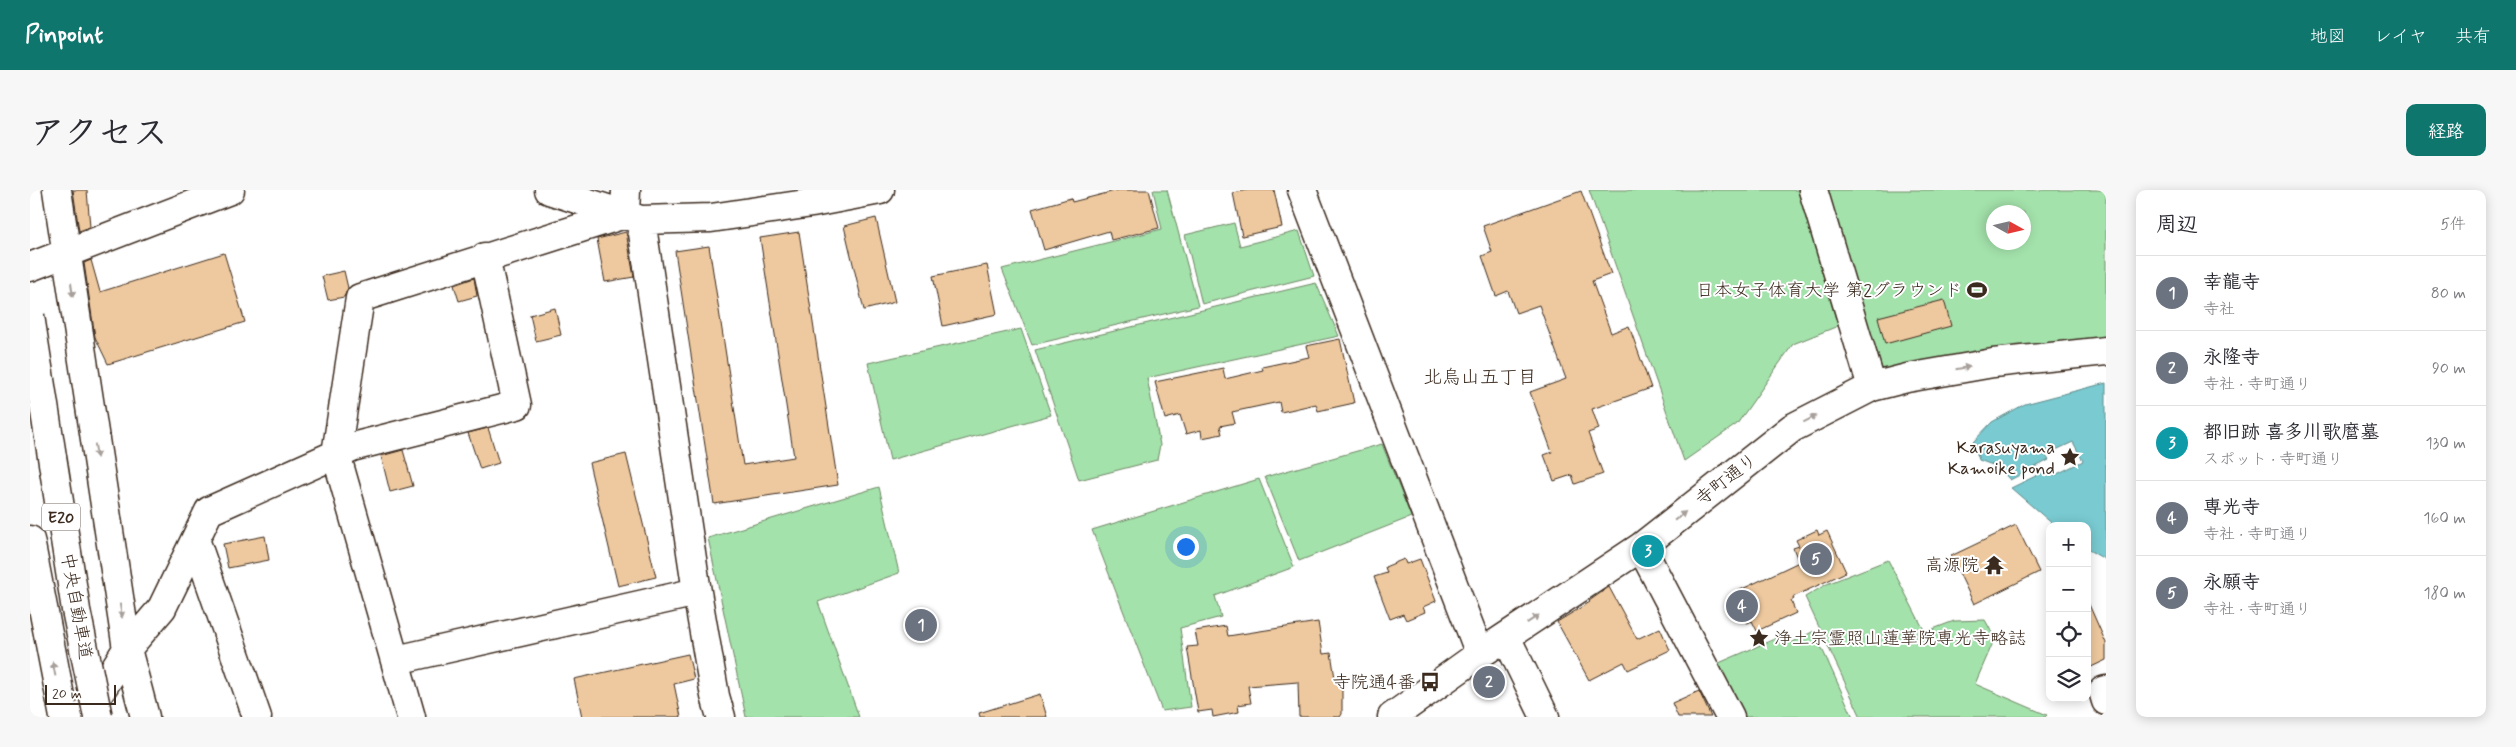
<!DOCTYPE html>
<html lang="ja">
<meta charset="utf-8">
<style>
:root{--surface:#fff;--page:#f7f7f7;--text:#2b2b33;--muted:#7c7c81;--line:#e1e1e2;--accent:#0f766e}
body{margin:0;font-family:Mynerve,"Klee One",sans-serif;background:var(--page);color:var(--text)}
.controls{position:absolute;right:15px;bottom:15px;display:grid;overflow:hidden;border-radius:10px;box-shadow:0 2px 12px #0003}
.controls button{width:45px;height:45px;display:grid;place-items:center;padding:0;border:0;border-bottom:1px solid var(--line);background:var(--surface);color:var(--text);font:25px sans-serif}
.compass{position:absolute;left:1956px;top:15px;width:45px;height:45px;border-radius:50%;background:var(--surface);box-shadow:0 2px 12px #0003;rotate:98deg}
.scale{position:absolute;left:15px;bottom:12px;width:71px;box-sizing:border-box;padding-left:5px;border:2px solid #3b2a1e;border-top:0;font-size:14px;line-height:18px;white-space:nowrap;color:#3b2a1e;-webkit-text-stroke:4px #fff;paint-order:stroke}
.you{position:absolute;left:1155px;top:356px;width:18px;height:18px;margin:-12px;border:4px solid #fff;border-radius:50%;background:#1a73e8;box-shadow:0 0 0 8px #1a73e833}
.badge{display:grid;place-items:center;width:32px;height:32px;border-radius:50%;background:var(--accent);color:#fff;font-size:16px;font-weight:700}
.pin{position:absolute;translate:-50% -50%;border:2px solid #fff;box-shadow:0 1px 5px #0006}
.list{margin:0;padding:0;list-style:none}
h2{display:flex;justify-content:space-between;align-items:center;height:65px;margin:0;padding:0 20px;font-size:21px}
h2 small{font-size:16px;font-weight:400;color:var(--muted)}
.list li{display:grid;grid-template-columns:32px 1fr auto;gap:15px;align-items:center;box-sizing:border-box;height:75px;padding:0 20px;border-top:1px solid var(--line)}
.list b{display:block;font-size:19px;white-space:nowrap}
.list p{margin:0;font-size:16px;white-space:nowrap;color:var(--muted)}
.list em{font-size:16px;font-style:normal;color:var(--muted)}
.icon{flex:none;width:28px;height:28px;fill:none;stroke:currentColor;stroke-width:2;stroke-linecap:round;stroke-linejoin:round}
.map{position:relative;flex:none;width:2076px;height:527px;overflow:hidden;border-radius:10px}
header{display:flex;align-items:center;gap:30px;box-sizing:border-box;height:70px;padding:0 25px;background:var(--accent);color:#fff}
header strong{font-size:24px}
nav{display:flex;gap:28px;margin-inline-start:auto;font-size:18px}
.intro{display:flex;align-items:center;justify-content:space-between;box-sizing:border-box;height:120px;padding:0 30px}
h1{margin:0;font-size:35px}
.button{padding:12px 22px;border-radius:10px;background:var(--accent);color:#fff;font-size:18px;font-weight:700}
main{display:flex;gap:30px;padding:0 30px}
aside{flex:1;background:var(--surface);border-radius:10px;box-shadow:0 2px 12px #0003}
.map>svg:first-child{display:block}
.green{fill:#a3e2ab;stroke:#6f8664;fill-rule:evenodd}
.water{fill:#79cad1;stroke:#608a89}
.building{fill:#eec99f;stroke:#3b2a1e}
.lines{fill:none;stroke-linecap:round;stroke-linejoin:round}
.street-casing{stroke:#3b2a1e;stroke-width:31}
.highway-casing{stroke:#3b2a1e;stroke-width:31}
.street{stroke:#fff;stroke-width:28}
.highway{stroke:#fff;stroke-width:28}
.highway-bridge-casing{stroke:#3b2a1e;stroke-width:31;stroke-linecap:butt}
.highway-bridge{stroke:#fff;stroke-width:28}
.oneway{fill:#a79f9a}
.labels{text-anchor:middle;stroke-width:4;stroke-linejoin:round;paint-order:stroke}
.shield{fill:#fff;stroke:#766a62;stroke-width:1}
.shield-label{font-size:16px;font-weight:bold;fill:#3b2a1e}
.poi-label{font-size:18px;fill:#3b2a1e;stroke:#fff;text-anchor:end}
.street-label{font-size:18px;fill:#3b2a1e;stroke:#fff}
.neighbourhood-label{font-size:19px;fill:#3b2a1e;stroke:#fff}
</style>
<header>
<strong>Pinpoint</strong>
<nav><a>地図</a><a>レイヤ</a><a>共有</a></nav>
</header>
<div class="intro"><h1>アクセス</h1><a class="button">経路</a></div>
<main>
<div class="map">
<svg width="2076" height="527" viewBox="0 0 2076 527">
<rect width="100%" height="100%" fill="#fff"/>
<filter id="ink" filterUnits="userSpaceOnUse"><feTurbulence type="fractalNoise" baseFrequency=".02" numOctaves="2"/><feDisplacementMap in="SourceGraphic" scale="10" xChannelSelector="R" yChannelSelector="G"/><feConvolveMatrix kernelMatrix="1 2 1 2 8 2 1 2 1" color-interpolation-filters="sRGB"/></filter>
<g filter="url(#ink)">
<!-- green -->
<path class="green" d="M 1123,0 L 1137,0 L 1168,116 L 1002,155 L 972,79 L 1132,39 Z
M 1559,0 L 1768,0 L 1808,136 L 1763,154 L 1707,234 L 1654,271 Z
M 1789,0 L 2076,0 L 2076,148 L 1845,185 ZM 1964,22 L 1994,22 L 1994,52 L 1964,52 Z
M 1204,33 L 1210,56 L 1269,41 L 1284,86 L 1172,114 L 1155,45 Z
M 1286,93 L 1309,146 L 1117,188 L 1130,255 L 1127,270 L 1049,290 L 1005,160 Z
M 991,139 L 1021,225 L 860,270 L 838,173 Z
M 1352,254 L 1381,327 L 1269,371 L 1235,287 Z
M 1229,289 L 1264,377 L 1185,406 L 1191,427 L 1150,438 L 1161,517 L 1132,521 L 1062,340 Z
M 849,297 L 869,383 L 788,412 L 829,527 L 716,527 L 678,348 Z
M 1858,370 L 1895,442 L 1924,431 L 1955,430 L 1965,448 L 1945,494 L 2017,525 L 2015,527 L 1831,527 L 1775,407 L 1797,394 Z
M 1784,441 L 1823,527 L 1707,527 L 1682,476 L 1756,444 L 1761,453 Z"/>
<!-- water -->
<path class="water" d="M 2076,193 L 2076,370 L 2057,359 L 2057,336 L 2025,336 L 1981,298 L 2022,278 L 2025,285 L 2053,271 L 2043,252 L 2015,265 L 2019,270 L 1980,290 L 1968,277 L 1949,270 L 1943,252 L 1962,232 L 1995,214 Z"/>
<!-- building -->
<path class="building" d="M 43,0 L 57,0 L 60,37 L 49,41 Z
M 1089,0 L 1119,0 L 1129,38 L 1081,50 L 1079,41 L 1014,60 L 1002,19 L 1041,8 L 1042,12 Z
M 1218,0 L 1244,0 L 1252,37 L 1212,46 L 1203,3 Z
M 1551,1 L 1581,84 L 1562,91 L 1581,143 L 1599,136 L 1621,198 L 1562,219 L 1569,239 L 1558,243 L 1573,284 L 1545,294 L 1542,285 L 1524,291 L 1514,265 L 1522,262 L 1500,202 L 1536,189 L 1509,115 L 1486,123 L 1478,101 L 1466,106 L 1452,66 L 1462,62 L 1453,36 Z
M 846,28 L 865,112 L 834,120 L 814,36 Z
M 596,42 L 604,87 L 575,92 L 567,49 Z
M 769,42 L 808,295 L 684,314 L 645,61 L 679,56 L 713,275 L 764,267 L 730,48 Z
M 194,63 L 215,132 L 78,174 L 65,147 L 54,73 L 61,70 L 70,102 Z
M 957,75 L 967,124 L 913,136 L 903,86 Z
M 314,81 L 318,98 L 314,107 L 298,110 L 292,86 Z
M 444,88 L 447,106 L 429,111 L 424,95 Z
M 1914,110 L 1921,136 L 1855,154 L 1848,127 Z
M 525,118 L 531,145 L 506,151 L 500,125 Z
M 1310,149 L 1324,213 L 1288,221 L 1286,214 L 1251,222 L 1249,212 L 1202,222 L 1205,233 L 1190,236 L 1192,244 L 1172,248 L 1171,240 L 1156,244 L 1150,225 L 1135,229 L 1125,192 L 1193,178 L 1195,189 L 1233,180 L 1232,177 L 1279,167 L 1276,156 Z
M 458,238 L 469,273 L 450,279 L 438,243 Z
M 373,260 L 383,296 L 360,302 L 351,266 Z
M 596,264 L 626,387 L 588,396 L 559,273 Z
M 1986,335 L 2009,382 L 1944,414 L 1921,366 Z
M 1787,340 L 1789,345 L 1797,341 L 1816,382 L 1763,407 L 1764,409 L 1761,411 L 1766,423 L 1727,441 L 1722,431 L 1717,433 L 1708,414 L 1713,411 L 1708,401 L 1769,372 L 1763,358 L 1769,356 L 1766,350 Z
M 235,346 L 239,370 L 198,378 L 193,354 Z
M 1374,369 L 1376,374 L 1390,369 L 1406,411 L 1393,417 L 1395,422 L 1376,430 L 1373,424 L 1360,429 L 1344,387 L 1357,383 L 1355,377 Z
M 1579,397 L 1607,449 L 1630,438 L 1640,460 L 1598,480 L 1594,472 L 1559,490 L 1527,432 L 1560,412 L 1559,411 Z
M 2057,410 L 2076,453 L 2076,470 L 2057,479 Z
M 1288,432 L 1293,464 L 1301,463 L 1305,488 L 1312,490 L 1312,524 L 1310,527 L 1269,527 L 1268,492 L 1218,496 L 1221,513 L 1208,515 L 1209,522 L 1183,527 L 1182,520 L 1168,522 L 1157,457 L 1168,456 L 1165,441 L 1196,436 L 1198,446 Z
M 658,464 L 664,489 L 644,494 L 651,527 L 552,527 L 544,489 Z
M 1669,501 L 1681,527 L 1648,527 L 1642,513 Z
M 1010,504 L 1017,527 L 950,527 L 949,523 Z"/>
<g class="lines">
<defs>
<path id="street" d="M 27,0 L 97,459 L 115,527
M 519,0 L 611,30 L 681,28 L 782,13 L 850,0
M 1272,0 L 1450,464
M 1783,0 L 1842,197
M 611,30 L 667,402 L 685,506 L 691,527
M 0,77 L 200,0
M 166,352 L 227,527
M 1611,357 L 1700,527
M 1476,447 L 1515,527
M 366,470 L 667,402
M 2076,500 L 2073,501 L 2076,511
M 54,527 L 97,459 L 132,418 L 179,321 L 322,257 L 487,215 L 455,67
M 381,527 L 306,264 L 330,108 L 595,24 L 596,0
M 1362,527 L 1450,464 L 1611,357 L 1762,238 L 1842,197 L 1877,188 L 1963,173 L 2076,161"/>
<path id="highway" d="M 0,350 L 34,527"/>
</defs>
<!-- street casing -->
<use href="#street" class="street-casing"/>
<!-- highway casing -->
<use href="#highway" class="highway-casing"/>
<!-- street -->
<use href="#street" class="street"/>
<!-- highway -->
<use href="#highway" class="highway"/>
<defs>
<path id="highway-bridge" d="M 0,126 L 46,420 L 68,527"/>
</defs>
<!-- highway-bridge casing -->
<use href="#highway-bridge" class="highway-bridge-casing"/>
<!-- highway-bridge -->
<use href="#highway-bridge" class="highway-bridge"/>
</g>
<!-- one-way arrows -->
<defs><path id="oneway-solid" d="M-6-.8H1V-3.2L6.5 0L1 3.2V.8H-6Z" transform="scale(1.25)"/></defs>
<g class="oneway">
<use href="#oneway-solid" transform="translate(42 100) rotate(82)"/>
<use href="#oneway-solid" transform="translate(1933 178) rotate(-10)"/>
<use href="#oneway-solid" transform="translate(1780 229) rotate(-27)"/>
<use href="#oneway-solid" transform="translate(66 261) rotate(81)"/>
<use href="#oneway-solid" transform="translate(1650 326) rotate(-38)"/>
<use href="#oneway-solid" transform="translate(91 421) rotate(81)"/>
<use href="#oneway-solid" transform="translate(1503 429) rotate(-34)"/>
<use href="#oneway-solid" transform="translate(24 479) rotate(-101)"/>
</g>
</g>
<!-- icons -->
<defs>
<symbol id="stadium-bare" viewBox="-9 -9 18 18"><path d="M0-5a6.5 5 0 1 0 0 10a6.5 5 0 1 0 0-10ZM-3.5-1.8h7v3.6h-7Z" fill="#3b2a1e" stroke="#fff" stroke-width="2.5" paint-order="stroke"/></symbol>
<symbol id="sight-bare" viewBox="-9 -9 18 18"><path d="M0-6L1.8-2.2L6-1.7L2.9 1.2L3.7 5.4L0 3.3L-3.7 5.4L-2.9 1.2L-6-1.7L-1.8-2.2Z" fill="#3b2a1e" stroke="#fff" stroke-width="2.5" paint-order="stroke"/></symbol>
<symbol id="temple-bare" viewBox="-9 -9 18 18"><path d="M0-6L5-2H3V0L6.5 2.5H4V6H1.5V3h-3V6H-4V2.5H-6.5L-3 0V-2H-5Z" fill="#3b2a1e" stroke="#fff" stroke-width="2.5" paint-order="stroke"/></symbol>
<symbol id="bus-bare" viewBox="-9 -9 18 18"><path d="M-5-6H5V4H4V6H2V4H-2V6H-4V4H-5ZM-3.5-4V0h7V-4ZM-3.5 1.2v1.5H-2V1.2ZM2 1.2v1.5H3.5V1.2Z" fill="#3b2a1e" stroke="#fff" stroke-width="2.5" paint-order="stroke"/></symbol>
</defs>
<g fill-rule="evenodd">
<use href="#stadium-bare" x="1933" y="86" width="28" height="28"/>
<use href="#sight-bare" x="2026" y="253" width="28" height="28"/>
<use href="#temple-bare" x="1950" y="361" width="28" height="28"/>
<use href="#sight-bare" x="1715" y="434" width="28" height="28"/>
<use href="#bus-bare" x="1386" y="478" width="28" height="28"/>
</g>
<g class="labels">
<!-- shield labels -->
<rect class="shield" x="12" y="313.5" width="38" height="27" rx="4"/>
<g class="shield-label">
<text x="31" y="333">E20</text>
</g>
<!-- poi labels -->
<g class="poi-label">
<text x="1932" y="106">日本女子体育大学 第2グラウンド</text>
<text x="2025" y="263">Karasuyama<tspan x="2025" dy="21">Kamoike pond</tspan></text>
<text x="1949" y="381">高源院</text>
<text x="1744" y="454" text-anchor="start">浄土宗霊照山蓮華院専光寺略誌</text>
<text x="1385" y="498">寺院通4番</text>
</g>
<!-- street labels -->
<g class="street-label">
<text transform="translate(1696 289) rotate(-38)" y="6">寺町通り</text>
<text transform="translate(47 416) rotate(80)" y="6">中央自動車道</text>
</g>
<!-- neighbourhood labels -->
<g class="neighbourhood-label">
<text x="1450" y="193">北烏山五丁目</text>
</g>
</g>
</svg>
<div class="controls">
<button>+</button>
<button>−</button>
<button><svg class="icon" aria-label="locate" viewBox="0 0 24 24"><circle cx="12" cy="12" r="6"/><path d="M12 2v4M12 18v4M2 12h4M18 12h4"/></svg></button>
<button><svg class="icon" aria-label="layers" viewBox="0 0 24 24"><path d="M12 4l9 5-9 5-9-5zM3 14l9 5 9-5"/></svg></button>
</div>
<svg class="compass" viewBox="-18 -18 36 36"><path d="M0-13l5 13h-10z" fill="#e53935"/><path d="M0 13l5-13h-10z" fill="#7c7c81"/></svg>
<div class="scale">20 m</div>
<div class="you"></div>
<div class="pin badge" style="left:891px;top:435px;background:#6b7280">1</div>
<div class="pin badge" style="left:1459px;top:492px;background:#6b7280">2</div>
<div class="pin badge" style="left:1618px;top:361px;background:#0f9aa8">3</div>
<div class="pin badge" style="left:1712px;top:416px;background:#6b7280">4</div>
<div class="pin badge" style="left:1786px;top:369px;background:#6b7280">5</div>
</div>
<aside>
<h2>周辺<small>5件</small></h2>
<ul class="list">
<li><span class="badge" style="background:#6b7280">1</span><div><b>幸龍寺</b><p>寺社</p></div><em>80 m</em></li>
<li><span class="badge" style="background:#6b7280">2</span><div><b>永隆寺</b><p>寺社 · 寺町通り</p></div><em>90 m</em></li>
<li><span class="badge" style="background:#0f9aa8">3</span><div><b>都旧跡 喜多川歌麿墓</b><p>スポット · 寺町通り</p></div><em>130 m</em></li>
<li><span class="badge" style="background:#6b7280">4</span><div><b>専光寺</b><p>寺社 · 寺町通り</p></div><em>160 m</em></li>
<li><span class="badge" style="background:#6b7280">5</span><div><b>永願寺</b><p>寺社 · 寺町通り</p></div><em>180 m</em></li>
</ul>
</aside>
</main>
